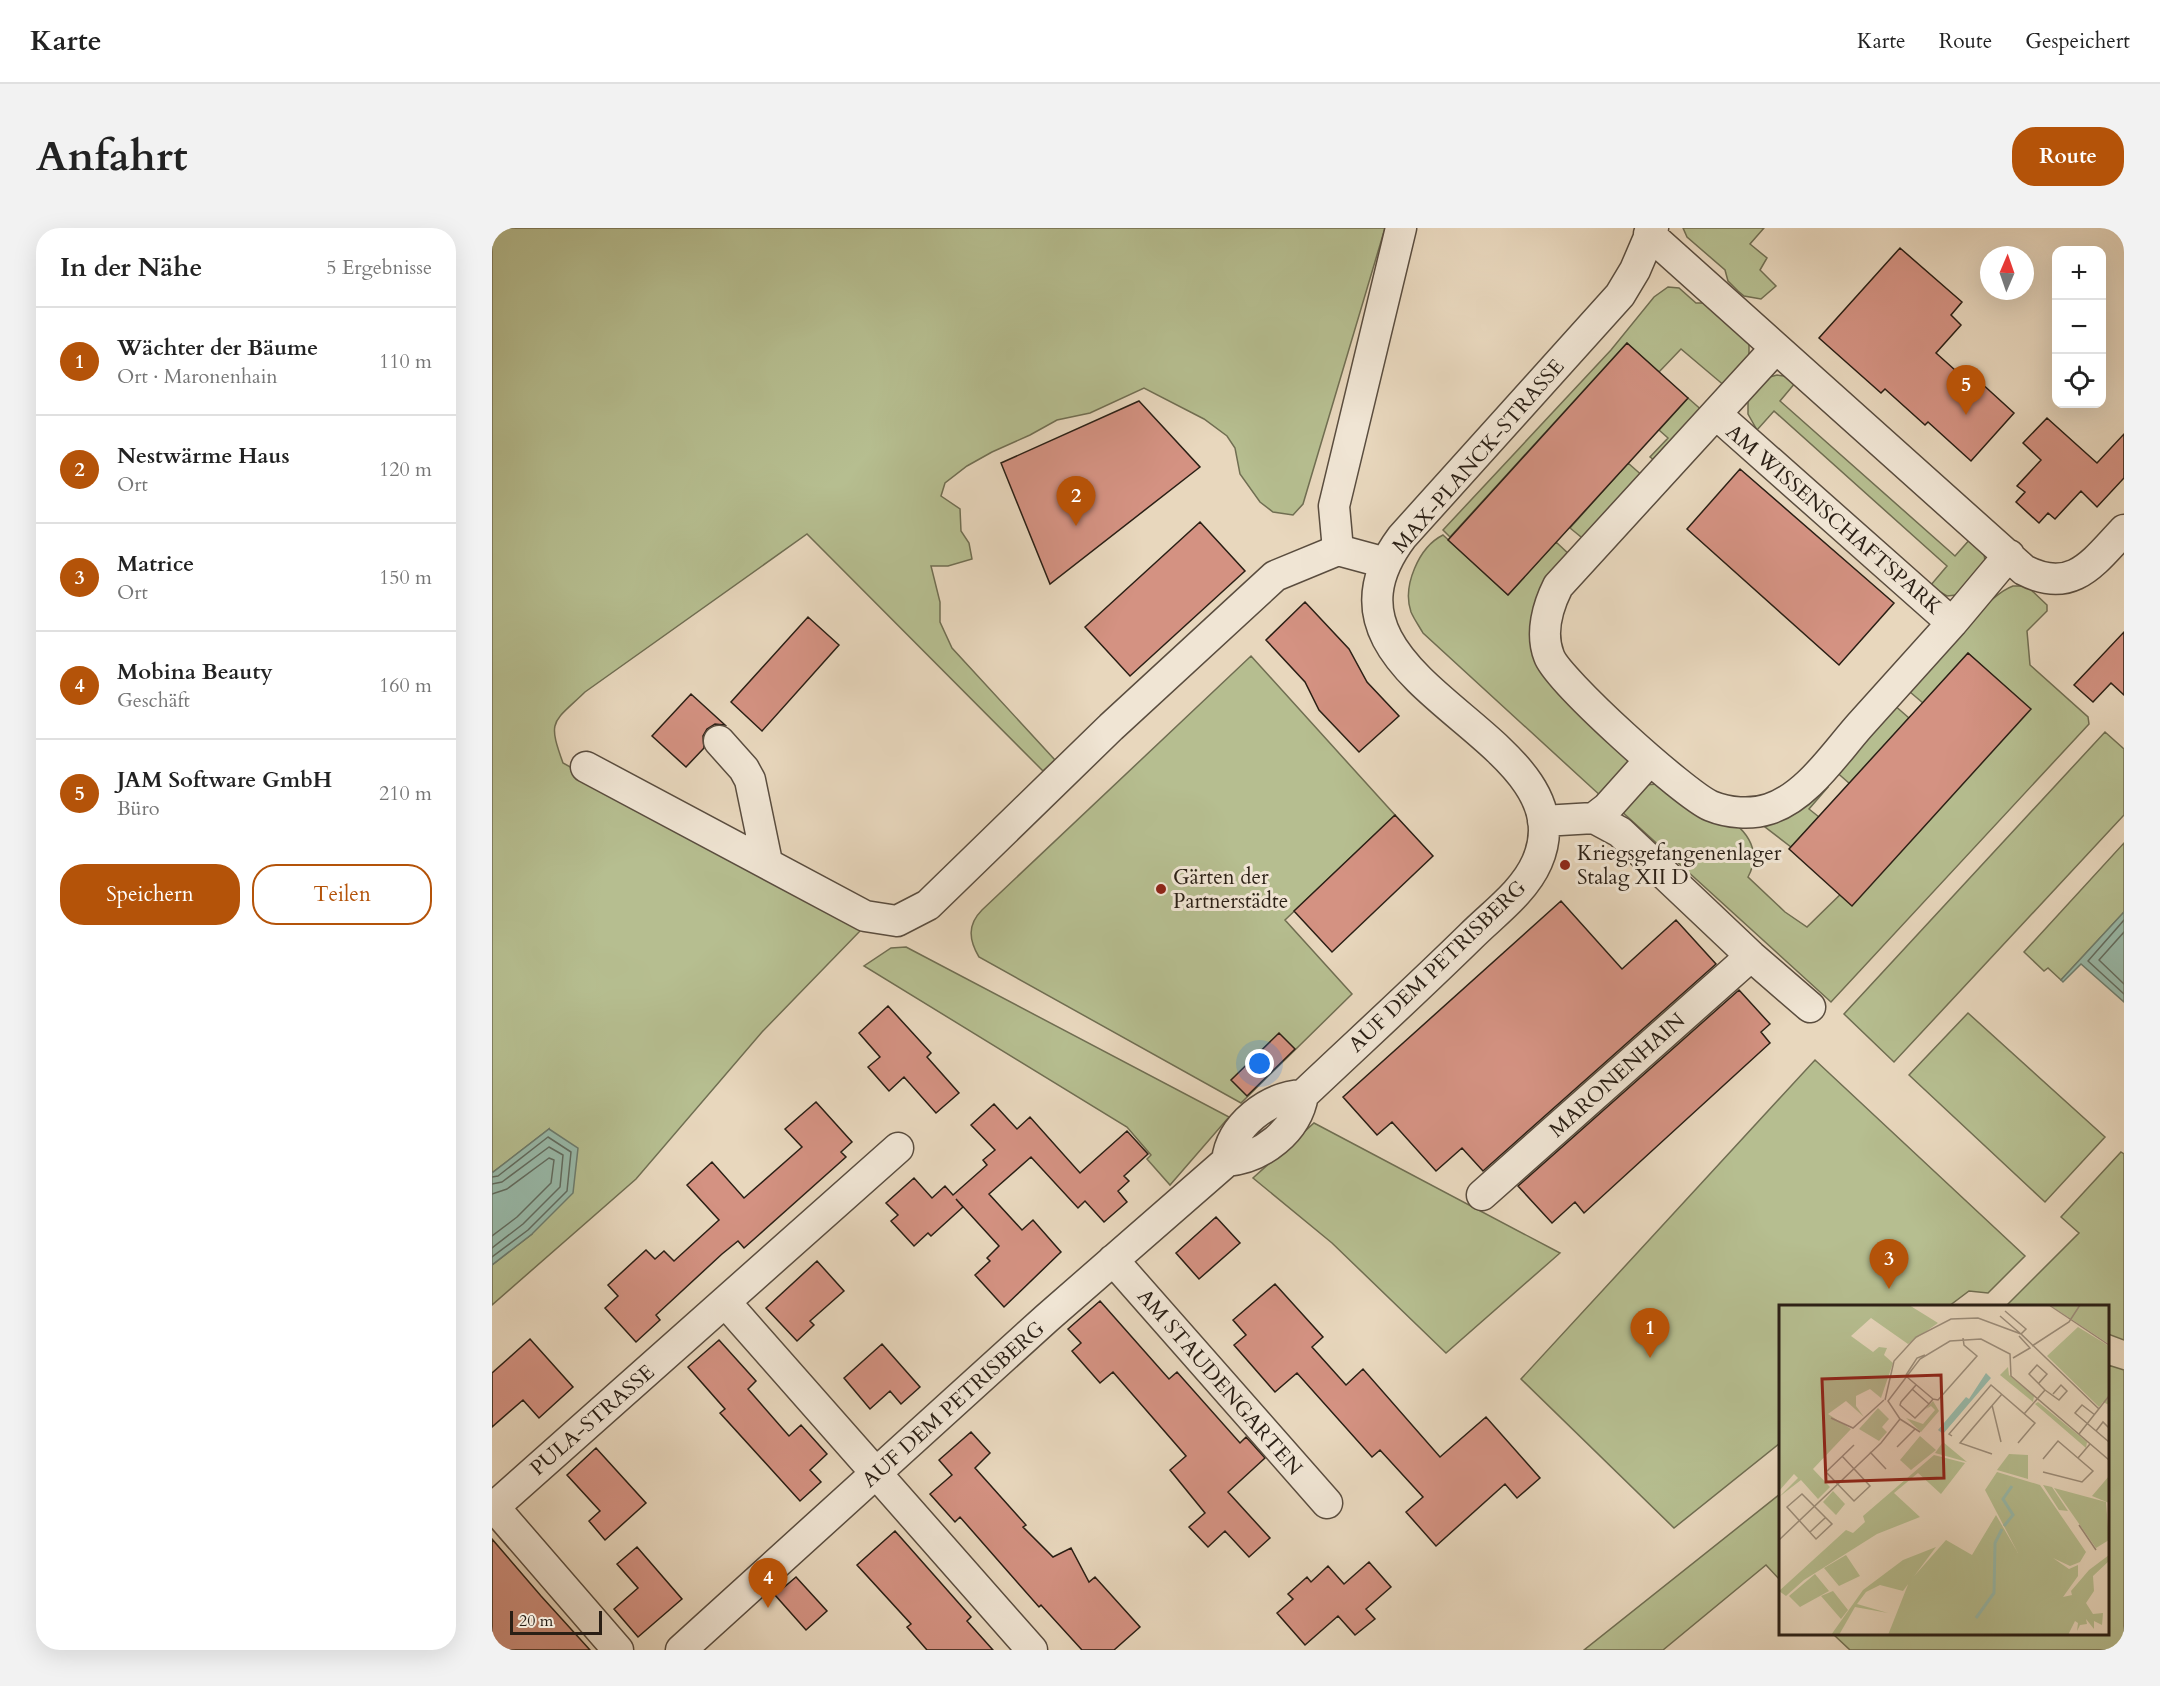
<!DOCTYPE html>
<html lang="de">
<meta charset="utf-8">
<style>
:root{--surface:#fff;--page:#f2f2f2;--text:#222;--muted:#767676;--line:#e0e0e0;--accent:#b45309}
body{margin:0;font-family:Cardo,serif;background:var(--page);color:var(--text)}
.controls{position:absolute;right:18px;top:18px;display:grid;overflow:hidden;border-radius:12px;box-shadow:0 6px 24px #0002}
.controls button{width:54px;height:54px;display:grid;place-items:center;padding:0;border:0;border-bottom:2px solid var(--line);background:var(--surface);color:var(--text);font:30px sans-serif}
.compass{position:absolute;left:1488px;top:18px;width:54px;height:54px;border-radius:50%;background:var(--surface);box-shadow:0 6px 24px #0002;rotate:2deg}
.scale{position:absolute;left:18px;bottom:15px;width:92px;box-sizing:border-box;padding-left:6px;border:3px solid #2a1f15;border-top:0;font-size:16px;line-height:21px;white-space:nowrap;color:#2a1f15;-webkit-text-stroke:4px #f0e5d4;paint-order:stroke}
.you{position:absolute;left:768px;top:836px;width:21px;height:21px;margin:-15px;border:4px solid #fff;border-radius:50%;background:#1a73e8;box-shadow:0 0 0 9px #1a73e833}
.badge{display:grid;place-items:center;width:39px;height:39px;border-radius:50%;background:var(--accent);color:#fff;font-size:20px;font-weight:700}
.pin{position:absolute;translate:-50% -50px;filter:drop-shadow(0 2px 3px #0008)}
.pin::after{content:'';position:absolute;top:32px;width:21px;height:18px;background:inherit;clip-path:polygon(0 0,100% 0,50% 100%)}
.list{margin:0;padding:0;list-style:none}
h2{display:flex;justify-content:space-between;align-items:center;height:78px;margin:0;padding:0 24px;font-size:26px}
h2 small{font-size:20px;font-weight:400;color:var(--muted)}
.list li{display:grid;grid-template-columns:39px 1fr auto;gap:18px;align-items:center;box-sizing:border-box;height:108px;padding:0 24px;border-top:2px solid var(--line)}
.list b{display:block;font-size:22px;white-space:nowrap}
.list p{margin:0;font-size:20px;white-space:nowrap;color:var(--muted)}
.list em{font-size:20px;font-style:normal;color:var(--muted)}
.actions{display:flex;gap:12px;padding:18px 24px}
.actions a{flex:1;padding:14px 0;border:2px solid var(--accent);border-radius:24px;text-align:center;font-size:21px;color:var(--accent)}
.actions .main{background:var(--accent);color:#fff}
.icon{flex:none;width:33px;height:33px;fill:none;stroke:currentColor;stroke-width:2;stroke-linecap:round;stroke-linejoin:round}
.map{position:relative;flex:none;width:1632px;height:1422px;overflow:hidden;border-radius:24px}
header{display:flex;align-items:center;gap:36px;box-sizing:border-box;height:84px;padding:0 30px;background:var(--surface);border-bottom:2px solid var(--line)}
header strong{font-size:28px}
nav{display:flex;gap:33px;margin-inline-start:auto;font-size:21px}
.intro{display:flex;align-items:center;justify-content:space-between;box-sizing:border-box;height:144px;padding:0 36px}
h1{margin:0;font-size:42px}
.button{padding:15px 27px;border-radius:24px;background:var(--accent);color:#fff;font-size:21px;font-weight:700}
main{display:flex;gap:36px;padding:0 36px}
aside{flex:1;background:var(--surface);border-radius:24px;box-shadow:0 6px 24px #0002}
.map>svg:first-child{display:block}
.green{fill:#b6be90;stroke:#706e52;stroke-width:1.5}
.water{fill:#98baaa;stroke:#6c7c6e;stroke-width:1.5}
.lines{fill:none;stroke-linecap:round;stroke-linejoin:round}
.shore{stroke:#616c60;stroke-width:1.5}
.building{fill:#d49282;stroke:#2a1f15;stroke-width:1.5}
.minor-casing{stroke:#5a4d3f;stroke-width:33}
.minor{stroke:#f0e5d4;stroke-width:30}
.poi-dot{fill:#8f2418;stroke:#f0e5d4;stroke-width:2}
.labels{text-anchor:middle;stroke-width:6;stroke-linejoin:round;paint-order:stroke}
.street-label{font-size:21px;fill:#2a1f15;stroke:#f0e5d4}
.poi-label{font-size:21px;fill:#2a1f15;stroke:#f0e5d4;text-anchor:start}
.inset-river{fill:none;stroke:#98baaa;stroke-width:3}
.inset-road{fill:none;stroke:#9c8d7a;stroke-width:1.5}
.view{fill:#8f2418;fill-opacity:0.15;stroke:#8f2418;stroke-width:3}
.inset-edge{fill:none;stroke:#2a1f15;stroke-width:3}
</style>
<header>
<strong>Karte</strong>
<nav><a>Karte</a><a>Route</a><a>Gespeichert</a></nav>
</header>
<div class="intro"><h1>Anfahrt</h1><a class="button">Route</a></div>
<main>
<aside>
<h2>In der Nähe<small>5 Ergebnisse</small></h2>
<ul class="list">
<li><span class="badge">1</span><div><b>Wächter der Bäume</b><p>Ort · Maronenhain</p></div><em>110 m</em></li>
<li><span class="badge">2</span><div><b>Nestwärme Haus</b><p>Ort</p></div><em>120 m</em></li>
<li><span class="badge">3</span><div><b>Matrice</b><p>Ort</p></div><em>150 m</em></li>
<li><span class="badge">4</span><div><b>Mobina Beauty</b><p>Geschäft</p></div><em>160 m</em></li>
<li><span class="badge">5</span><div><b>JAM Software GmbH</b><p>Büro</p></div><em>210 m</em></li>
</ul>
<div class="actions"><a class="main">Speichern</a><a>Teilen</a></div>
</aside>
<div class="map">
<svg width="1632" height="1422" viewBox="0 0 1632 1422">
<rect width="100%" height="100%" fill="#e8d7bd"/>
<filter id="stains"><feTurbulence type="fractalNoise" baseFrequency=".00333" numOctaves="4"/><feColorMatrix values="0 0 0 0 .2 0 0 0 0 .09 0 0 0 0 .02 0 0 0 .5 -.17"/></filter>
<radialGradient id="worn" r=".72"><stop offset=".6" stop-color="#630" stop-opacity="0"/><stop offset="1" stop-color="#630" stop-opacity=".3"/></radialGradient>
<!-- green -->
<path class="green" d="M 0,0 L 893,0 L 811,276 L 801,287 L 781,284 L 768,274 L 748,246 L 743,220 L 735,208 L 712,191 L 652,160 L 598,185 L 565,192 L 538,207 L 500,224 L 475,238 L 453,255 L 449,268 L 468,281 L 469,303 L 477,315 L 480,331 L 456,338 L 439,338 L 448,374 L 448,394 L 460,420 L 563,532 L 551,543 L 315,306 L 93,464 C 61,495 55,491 71,535 L 369,702 L 270,804 L 144,951 L 0,1077 L 0,1037 L 40,1006 L 57,901 L 0,945 Z
M 1191,0 L 1272,0 L 1258,16 L 1275,30 L 1268,42 L 1284,58 L 1269,71 L 1252,68 L 1246,63 L 1236,53 L 1233,42 L 1195,9 Z
M 1176,59 L 1187,60 L 1204,75 L 1216,75 L 1257,112 L 1257,129 L 1234,159 L 1189,121 L 1167,144 L 1135,115 L 958,309 L 951,302 L 1119,122 L 1162,69 Z
M 1285,147 L 1292,148 L 1304,154 L 1288,173 L 1463,328 L 1480,309 L 1492,325 L 1493,334 L 1473,366 L 1455,368 L 1438,358 L 1455,338 L 1282,183 L 1265,202 L 1256,186 L 1256,171 L 1274,150 Z
M 1196,170 L 1213,185 L 1166,235 L 1158,229 L 1176,210 L 1167,202 Z
M 1136,235 L 1153,250 L 1094,313 L 1078,300 Z
M 951,307 L 1016,367 L 1064,314 L 1080,329 L 1044,398 L 1134,517 L 1137,535 L 1111,570 L 931,405 C 927,398 922,391 919,384 C 910,358 927,319 951,307 Z
M 1521,358 L 1535,358 L 1555,377 L 1555,383 L 1535,403 L 1538,437 L 1596,489 L 1597,496 L 1339,774 L 1127,581 L 1153,557 L 1165,556 C 1200,572 1284,597 1256,649 L 1293,684 L 1315,699 L 1538,481 L 1476,425 L 1431,475 L 1418,464 C 1439,438 1491,369 1521,358 Z
M 759,428 L 903,587 L 793,692 L 860,766 L 749,875 L 487,729 C 477,712 475,697 490,682 Z
M 1401,476 L 1417,490 L 1358,556 L 1341,541 Z
M 1613,504 L 1632,521 L 1632,587 L 1402,834 L 1352,786 Z
M 1330,554 L 1336,559 L 1317,581 L 1327,589 L 1299,619 L 1264,592 Z
M 1632,615 L 1632,684 L 1569,752 L 1556,740 L 1552,743 L 1532,724 Z
M 414,719 L 737,889 L 678,957 L 655,931 L 659,927 L 635,899 L 372,738 L 399,720 Z
M 1476,785 L 1613,909 L 1553,974 L 1417,847 Z
M 1323,832 L 1533,1028 L 1496,1065 L 1477,1063 L 1457,1078 L 1288,1078 L 1288,1215 L 1182,1300 L 1029,1151 Z
M 822,895 L 1068,1025 L 954,1125 L 840,1015 L 761,950 Z
M 1629,924 L 1632,926 L 1632,1112 L 1616,1106 L 1616,1078 L 1526,1078 L 1516,1076 L 1587,1005 L 1569,989 Z
M 1616,1137 L 1632,1142 L 1632,1422 L 1358,1422 L 1341,1406 L 1616,1406 Z
M 1288,1266 L 1288,1352 L 1274,1337 L 1171,1422 L 1092,1422 Z"/>
<!-- water -->
<path class="water" d="M 1632,684 L 1632,774 L 1589,736 L 1571,754 L 1569,752 Z
M 57,901 L 86,920 L 81,965 L 40,1006 L 0,1037 L 0,945 Z"/>
<g class="lines">
<!-- shore -->
<path class="shore" d="M 1632,692 L 1596,733 L 1632,766
M 1632,704 L 1607,732 L 1632,756
M 0,949 L 6,948 L 56,909 L 79,924 L 75,963 L 36,1002 L 0,1029
M 0,956 L 10,954 L 57,919 L 71,927 L 68,959 L 31,996 L 0,1020
M 0,966 L 15,961 L 57,930 L 62,932 L 59,955 L 25,989 L 0,1008"/>
</g>
<!-- building -->
<path class="building" d="M 1408,20 L 1470,74 L 1459,87 L 1469,97 L 1444,125 L 1482,159 L 1487,153 L 1522,185 L 1479,233 L 1436,194 L 1433,197 L 1393,161 L 1389,165 L 1327,110 Z
M 1135,115 L 1196,170 L 1016,367 L 956,312 Z
M 647,173 L 708,239 L 558,356 L 509,235 Z
M 1555,190 L 1605,235 L 1632,206 L 1632,250 L 1605,279 L 1589,263 L 1563,291 L 1556,285 L 1547,295 L 1524,274 L 1533,264 L 1525,258 L 1549,232 L 1531,215 Z
M 1248,241 L 1402,375 L 1347,437 L 1195,301 Z
M 708,294 L 753,343 L 638,448 L 593,399 Z
M 813,374 L 857,421 L 875,454 L 907,488 L 867,524 L 827,482 L 813,454 L 774,412 Z
M 316,389 L 347,417 L 270,503 L 239,474 Z
M 1632,404 L 1632,467 L 1619,455 L 1601,474 L 1582,457 Z
M 1476,425 L 1539,481 L 1360,678 L 1297,621 Z
M 199,466 L 233,497 L 223,496 L 215,501 L 211,508 L 212,520 L 194,539 L 160,508 Z
M 903,587 L 941,628 L 840,724 L 802,683 Z
M 1069,673 L 1130,741 L 1184,692 L 1224,736 L 991,943 L 970,920 L 944,943 L 900,894 L 885,907 L 851,869 Z
M 1247,762 L 1278,796 L 1269,804 L 1278,815 L 1092,985 L 1083,974 L 1060,995 L 1026,958 Z
M 396,778 L 439,825 L 435,829 L 467,865 L 444,885 L 412,849 L 397,863 L 376,839 L 388,829 L 367,805 Z
M 787,805 L 803,821 L 755,868 L 739,852 Z
M 324,874 L 360,914 L 349,924 L 354,929 L 252,1020 L 246,1013 L 230,1026 L 164,1087 L 168,1092 L 144,1114 L 113,1080 L 126,1068 L 116,1057 L 154,1022 L 163,1031 L 172,1023 L 182,1033 L 227,992 L 195,957 L 220,934 L 252,970 L 310,919 L 293,901 Z
M 502,876 L 525,901 L 538,889 L 588,945 L 635,903 L 656,926 L 632,948 L 637,953 L 626,963 L 635,974 L 612,994 L 593,973 L 586,980 L 539,929 L 497,966 L 530,1002 L 541,992 L 569,1024 L 512,1079 L 483,1047 L 498,1033 L 495,1030 L 507,1018 L 464,971 L 471,979 L 439,1008 L 436,1005 L 422,1018 L 399,993 L 406,987 L 394,975 L 422,950 L 440,970 L 453,958 L 461,967 L 495,937 L 491,932 L 503,922 L 479,897 Z
M 724,989 L 748,1015 L 707,1051 L 684,1025 Z
M 325,1033 L 352,1063 L 318,1093 L 322,1097 L 305,1113 L 274,1080 Z
M 783,1056 L 831,1109 L 820,1119 L 854,1157 L 871,1141 L 948,1229 L 994,1189 L 1048,1250 L 1025,1270 L 1013,1256 L 944,1318 L 914,1284 L 931,1269 L 888,1222 L 880,1229 L 805,1145 L 783,1164 L 742,1117 L 754,1107 L 741,1092 Z
M 608,1073 L 677,1151 L 685,1144 L 748,1215 L 754,1209 L 773,1230 L 736,1264 L 778,1310 L 757,1329 L 733,1303 L 716,1319 L 697,1299 L 713,1285 L 678,1242 L 694,1228 L 621,1144 L 608,1155 L 580,1123 L 589,1115 L 576,1101 Z
M 38,1111 L 81,1159 L 47,1190 L 31,1172 L 0,1199 L 0,1145 Z
M 227,1112 L 264,1153 L 256,1161 L 297,1208 L 309,1197 L 335,1226 L 318,1242 L 329,1254 L 308,1273 L 228,1185 L 233,1181 L 196,1139 Z
M 390,1116 L 428,1159 L 409,1176 L 398,1163 L 378,1181 L 352,1150 Z
M 479,1204 L 498,1225 L 483,1240 L 534,1297 L 531,1299 L 561,1329 L 579,1320 L 597,1354 L 603,1349 L 648,1399 L 622,1422 L 590,1422 L 549,1377 L 547,1379 L 468,1289 L 463,1294 L 438,1266 L 460,1247 L 447,1232 Z
M 104,1220 L 154,1275 L 113,1312 L 97,1293 L 108,1283 L 75,1247 Z
M 403,1303 L 479,1389 L 475,1393 L 501,1422 L 435,1422 L 415,1399 L 419,1396 L 365,1337 Z
M 0,1311 L 49,1368 L 98,1422 L 0,1422 Z
M 145,1319 L 190,1371 L 146,1409 L 122,1381 L 146,1360 L 125,1336 Z
M 877,1334 L 899,1359 L 874,1381 L 883,1391 L 863,1407 L 846,1388 L 813,1417 L 785,1385 L 801,1371 L 796,1366 L 815,1349 L 819,1354 L 836,1338 L 852,1356 Z
M 304,1349 L 335,1383 L 314,1402 L 283,1367 Z"/>
<g class="lines">
<defs>
<path id="minor" d="M 1157,6 L 1532,342 C 1580,367 1601,335 1632,302
M 1224,186 L 1460,395 C 1430,428 1400,462 1369,496 C 1343,525 1315,569 1277,581 C 1259,587 1236,585 1219,578 C 1193,567 1065,452 1057,428 C 1048,405 1056,378 1066,358 L 1283,121
M 846,322 L 842,278 L 909,0
M 1460,395 L 1517,327
M 227,513 L 252,541 L 258,552 L 275,634
M 94,539 L 373,688 L 405,693 L 436,677 L 619,499 L 783,348 L 846,322 L 894,335
M 1102,590 L 1115,580 L 1158,532
M 1051,593 L 1102,590 L 1128,604 L 1259,728 L 1318,779
M 735,933 C 739,897 776,869 811,867 C 867,814 924,762 979,708 C 1001,686 1032,664 1045,634 C 1101,505 799,457 910,309 L 1128,67 L 1143,42 L 1161,0
M 990,967 L 1259,728
M 621,1032 L 835,1275
M 234,1075 L 540,1422
M 126,1422 L 2,1279 L 406,920
M 189,1422 L 555,1090 L 735,933 C 770,930 805,903 811,867"/>
</defs>
<!-- minor casing -->
<use href="#minor" class="minor-casing"/>
<!-- minor -->
<use href="#minor" class="minor"/>
</g>
<!-- markers -->
<g class="poi-dot">
<circle cx="1073" cy="637" r="6"/>
<circle cx="669" cy="661" r="6"/>
</g>
<g class="labels">
<!-- street labels -->
<g class="street-label">
<text transform="translate(986 228) rotate(-49)" y="7">MAX-PLANCK-STRASSE</text>
<text transform="translate(1342 291) rotate(41)" y="7">AM WISSENSCHAFTSPARK</text>
<text transform="translate(945 738) rotate(-44)" y="7">AUF DEM PETRISBERG</text>
<text transform="translate(1125 847) rotate(-42)" y="7">MARONENHAIN</text>
<text transform="translate(728 1154) rotate(49)" y="7">AM STAUDENGARTEN</text>
<text transform="translate(461 1176) rotate(-42)" y="7">AUF DEM PETRISBERG</text>
<text transform="translate(100 1192) rotate(-41)" y="7">PULA-STRASSE</text>
</g>
<!-- poi labels -->
<g class="poi-label">
<text x="1085" y="632">Kriegsgefangenenlager<tspan x="1085" dy="24">Stalag XII D</tspan></text>
<text x="681" y="656">Gärten der<tspan x="681" dy="24">Partnerstädte</tspan></text>
</g>
</g>
<!-- overview -->
<g transform="translate(1287 1077)">
<rect width="330" height="330" fill="#e8d7bd"/>
<path d="M 0,0 L 130,0 L 159,18 L 129,39 L 92,13 L 72,31 L 94,47 L 100,42 L 108,43 L 105,50 L 114,58 L 102,93 L 91,84 L 77,91 L 77,101 L 85,112 L 67,96 L 49,109 L 72,124 L 34,164 L 51,182 L 39,194 L 22,175 L 0,192 L 19,173 L 15,169 L 0,186 ZM 271,0 L 330,0 L 330,39 ZM 299,22 L 330,41 L 330,100 L 324,97 L 320,102 L 268,51 ZM 229,62 L 230,70 L 255,91 L 254,97 L 221,70 ZM 154,96 L 160,106 L 142,127 L 127,113 L 144,119 L 156,105 L 152,101 L 147,104 ZM 259,97 L 308,137 L 307,143 L 256,99 ZM 99,103 L 110,114 L 103,122 L 108,127 L 100,136 L 80,124 ZM 141,131 L 157,145 L 132,165 L 121,155 ZM 164,137 L 188,157 L 156,148 ZM 230,149 L 249,150 L 249,174 L 218,165 ZM 155,150 L 186,158 L 162,189 L 139,168 L 115,188 L 141,212 L 98,229 L 25,275 L 7,291 L 0,286 L 67,225 L 74,228 L 86,217 L 84,211 ZM 218,167 L 261,180 L 307,247 L 301,257 L 291,261 L 274,253 L 290,264 L 299,260 L 299,271 L 284,292 L 293,290 L 292,286 L 310,265 L 330,250 L 330,256 L 314,271 L 315,286 L 307,298 L 314,309 L 324,308 L 323,320 L 315,316 L 315,324 L 307,314 L 308,319 L 301,320 L 298,326 L 299,318 L 296,316 L 289,330 L 109,330 L 130,277 L 167,235 L 193,250 L 217,210 L 239,248 L 206,185 ZM 330,171 L 330,198 L 313,191 ZM 264,180 L 273,182 L 289,206 L 280,205 ZM 275,183 L 327,197 L 330,235 L 317,243 ZM 54,186 L 66,199 L 57,210 L 44,197 ZM 157,242 L 124,286 L 101,280 L 87,287 L 78,299 L 109,308 L 76,302 L 60,330 L 52,330 L 84,285 L 124,255 ZM 67,250 L 81,271 L 60,281 L 45,263 ZM 36,269 L 50,286 L 21,302 L 10,291 ZM 54,286 L 69,305 L 62,314 L 42,291 Z" fill="#b6be90"/>
<path d="M 207,68 L 212,73 L 164,129 L 159,125 L 187,92 L 190,94 Z" fill="#98baaa"/>
<path class="inset-river" d="M 225,221 L 234,210 L 224,194 L 233,181M 197,313 L 215,288 L 216,238 L 223,224"/>
<path class="inset-road" d="M 270,0 L 330,40M 221,11 L 242,29 L 247,24 L 226,6M 253,41 L 290,17 L 301,0M 234,53 L 251,43 L 240,31M 127,70 L 138,53 L 146,50M 128,72 L 154,94M 133,84 L 150,99 L 136,113 L 121,100 L 122,97 L 137,80M 266,85 L 280,95 L 288,86 L 282,80 L 274,89M 106,95 L 115,56 L 137,32 L 172,14 L 199,13 L 242,29 L 320,104M 150,99 L 154,94 L 159,95 L 198,51 L 185,40 L 184,33M 213,100 L 222,137M 245,109 L 266,85 L 250,69 L 258,60 L 268,69 L 260,78M 316,110 L 303,100 L 296,108 L 330,137M 52,113 L 74,123 L 105,95M 121,114 L 109,96 L 141,54 L 171,36 L 202,34 L 231,49 L 232,71 L 330,155M 121,114 L 141,127M 317,126 L 324,117 L 330,123M 300,129 L 330,91M 173,131 L 170,129 L 212,80 L 256,118 L 239,138M 118,142 L 136,124M 91,147 L 107,164M 213,149 L 181,138 L 223,89M 63,151 L 91,181 L 75,196 L 47,167 L 75,140M 299,153 L 311,139M 264,154 L 279,136 L 314,166 L 303,177 L 264,167M 23,189 L 53,219 L 37,234 L 8,202 ZM 300,220 L 317,245M 31,227 L 46,213M 0,235 L 102,138 L 121,114"/>
<path class="view" d="M 162,70 L 165,173 L 47,177 L 43,74 Z"/>
<rect width="330" height="330" class="inset-edge"/>
</g>
<rect width="100%" height="100%" filter="url(#stains)"/>
<rect width="100%" height="100%" fill="url(#worn)"/>
</svg>
<div class="controls">
<button>+</button>
<button>−</button>
<button><svg class="icon" aria-label="locate" viewBox="0 0 24 24"><circle cx="12" cy="12" r="6"/><path d="M12 2v4M12 18v4M2 12h4M18 12h4"/></svg></button>
</div>
<svg class="compass" viewBox="-18 -18 36 36"><path d="M0-13l5 13h-10z" fill="#e53935"/><path d="M0 13l5-13h-10z" fill="#767676"/></svg>
<div class="scale">20 m</div>
<div class="you"></div>
<div class="pin badge" style="left:1158px;top:1130px">1</div>
<div class="pin badge" style="left:584px;top:298px">2</div>
<div class="pin badge" style="left:1397px;top:1061px">3</div>
<div class="pin badge" style="left:276px;top:1380px">4</div>
<div class="pin badge" style="left:1474px;top:187px">5</div>
</div>
</main>
